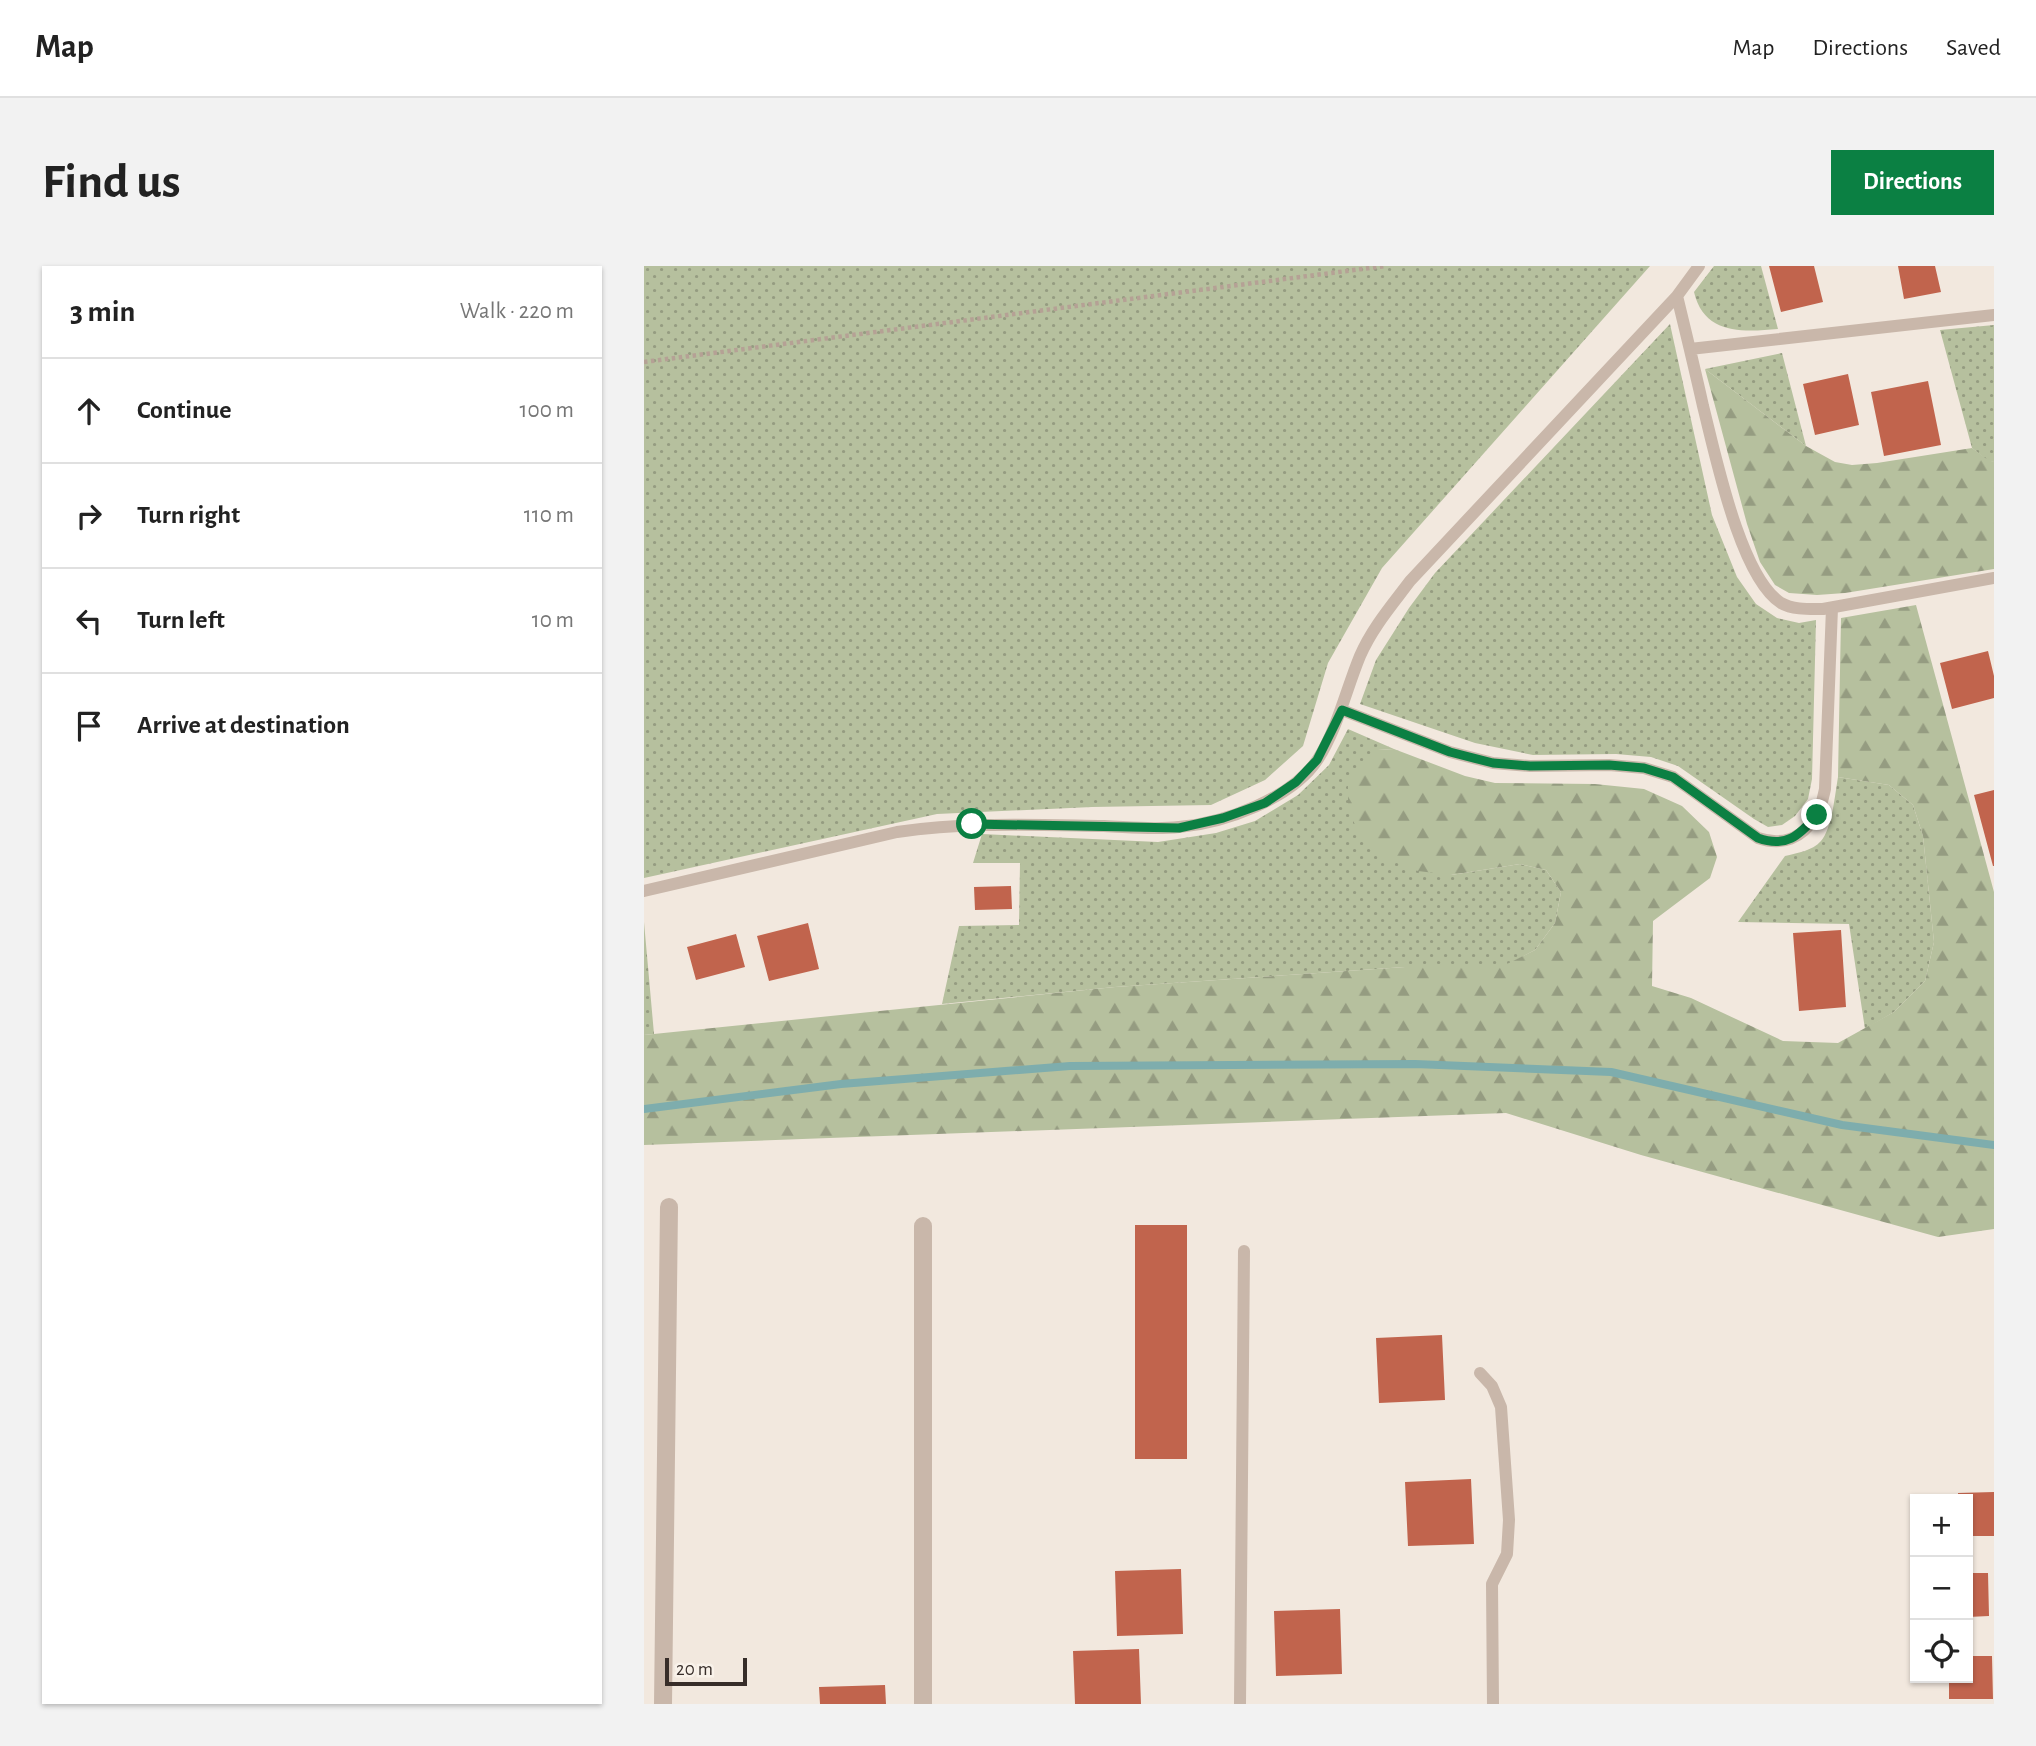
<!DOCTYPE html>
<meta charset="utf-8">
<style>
:root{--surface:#fff;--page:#f2f2f2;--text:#222;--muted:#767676;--line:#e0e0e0;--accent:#0b8043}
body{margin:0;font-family:"Alegreya Sans",sans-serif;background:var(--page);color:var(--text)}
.controls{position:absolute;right:21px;bottom:21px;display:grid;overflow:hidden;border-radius:0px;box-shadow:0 2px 5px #0004}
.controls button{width:63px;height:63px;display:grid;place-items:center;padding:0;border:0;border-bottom:2px solid var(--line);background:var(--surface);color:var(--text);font:35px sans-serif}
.scale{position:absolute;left:21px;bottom:18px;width:82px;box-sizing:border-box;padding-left:7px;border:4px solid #372d29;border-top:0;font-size:19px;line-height:24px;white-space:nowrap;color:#372d29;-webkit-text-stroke:5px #f9f2ea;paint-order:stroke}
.stop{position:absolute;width:21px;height:21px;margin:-16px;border:5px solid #0b8043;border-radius:50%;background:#fff}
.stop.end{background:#0b8043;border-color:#fff;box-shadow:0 2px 7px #0008}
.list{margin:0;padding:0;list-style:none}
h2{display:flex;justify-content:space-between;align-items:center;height:91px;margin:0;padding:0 28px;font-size:30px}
h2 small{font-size:23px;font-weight:400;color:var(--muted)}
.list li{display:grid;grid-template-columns:46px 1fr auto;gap:21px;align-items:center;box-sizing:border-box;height:105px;padding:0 28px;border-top:2px solid var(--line)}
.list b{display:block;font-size:26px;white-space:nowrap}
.list em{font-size:23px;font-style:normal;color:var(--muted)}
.icon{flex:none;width:38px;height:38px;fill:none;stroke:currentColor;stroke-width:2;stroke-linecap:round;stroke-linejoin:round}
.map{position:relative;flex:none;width:1350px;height:1438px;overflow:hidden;border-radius:0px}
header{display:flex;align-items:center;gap:42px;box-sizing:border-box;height:98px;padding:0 35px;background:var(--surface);border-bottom:2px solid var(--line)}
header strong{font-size:33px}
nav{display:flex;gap:38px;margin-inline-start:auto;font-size:24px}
.intro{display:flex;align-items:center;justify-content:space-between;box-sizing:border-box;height:168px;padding:0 42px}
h1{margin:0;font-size:49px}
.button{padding:18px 32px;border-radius:0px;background:var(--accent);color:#fff;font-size:24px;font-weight:700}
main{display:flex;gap:42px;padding:0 42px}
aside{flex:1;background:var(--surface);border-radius:0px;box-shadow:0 2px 5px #0004}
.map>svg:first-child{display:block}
.grass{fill:url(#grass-dots)}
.forest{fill:url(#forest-firs)}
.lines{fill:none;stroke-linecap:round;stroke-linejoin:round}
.stream{stroke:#7eadad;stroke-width:8}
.building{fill:#c1644d}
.path{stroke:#b5a195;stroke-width:4.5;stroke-dasharray:3.5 3.5;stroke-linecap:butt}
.service{stroke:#c9b7aa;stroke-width:12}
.minor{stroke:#c9b7aa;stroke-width:18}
.route{stroke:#0b8043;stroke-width:9}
</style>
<header>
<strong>Map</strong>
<nav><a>Map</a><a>Directions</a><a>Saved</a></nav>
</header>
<div class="intro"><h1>Find us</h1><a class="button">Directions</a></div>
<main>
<aside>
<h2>3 min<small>Walk · 220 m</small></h2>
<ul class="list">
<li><svg class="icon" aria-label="ahead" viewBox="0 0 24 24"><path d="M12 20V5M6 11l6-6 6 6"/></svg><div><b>Continue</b></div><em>100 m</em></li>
<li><svg class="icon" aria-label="right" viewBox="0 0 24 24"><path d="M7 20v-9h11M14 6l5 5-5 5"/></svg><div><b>Turn right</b></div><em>110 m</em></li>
<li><svg class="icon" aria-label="left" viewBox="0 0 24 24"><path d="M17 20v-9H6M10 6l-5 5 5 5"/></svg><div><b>Turn left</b></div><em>10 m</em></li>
<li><svg class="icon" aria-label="arrive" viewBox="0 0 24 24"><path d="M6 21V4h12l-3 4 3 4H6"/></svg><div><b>Arrive at destination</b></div></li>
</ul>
</aside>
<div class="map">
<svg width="1350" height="1438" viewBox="0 0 1350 1438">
<defs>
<pattern id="grass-dots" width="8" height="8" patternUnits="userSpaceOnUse" patternTransform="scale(1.75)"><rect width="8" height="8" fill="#b6c09e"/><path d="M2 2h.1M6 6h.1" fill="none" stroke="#959c81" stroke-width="1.8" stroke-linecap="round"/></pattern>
<pattern id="forest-firs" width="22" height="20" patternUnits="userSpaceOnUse" patternTransform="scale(1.75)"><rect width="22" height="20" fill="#b6c09e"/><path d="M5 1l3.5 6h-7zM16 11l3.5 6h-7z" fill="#959c81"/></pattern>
</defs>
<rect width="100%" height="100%" fill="#f2e8de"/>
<!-- grass -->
<path class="grass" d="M 0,0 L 1006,0 L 738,302 L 684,397 L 659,480 L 621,514 L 567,539 L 448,541 L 293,548 L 0,612 Z
M 1070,0 L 1117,0 L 1134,63 C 1099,66 1060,69 1050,26 Z
M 1026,58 L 1068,249 L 1093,311 L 1112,338 L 1133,352 L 1155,357 L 1172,354 L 1168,513 L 1164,533 L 1151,550 L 1138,559 L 1124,561 L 1110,553 L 1034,500 L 1007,491 L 972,488 L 889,489 L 831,477 L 716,438 L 732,394 L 765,342 L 791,307 Z
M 1350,59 L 1350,196 L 1344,195 L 1328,182 L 1296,64 Z
M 1138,87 L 1162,180 L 1061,103 Z
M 704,463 L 750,483 L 734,484 L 807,609 L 876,598 L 902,604 L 917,626 L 911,657 L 891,684 L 859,701 L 761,701 L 471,721 L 298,738 L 315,660 L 375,659 L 376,597 L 329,597 L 338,568 L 514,576 L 572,567 L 611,555 L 654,529 L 685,499 Z
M 1194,511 L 1245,519 L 1269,539 L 1279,570 L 1290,676 L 1281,715 L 1250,746 L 1221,763 L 1205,658 L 1094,656 L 1141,590 C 1153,587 1168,585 1177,575 C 1188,563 1191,528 1194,511 Z
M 0,656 L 10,768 L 0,769 Z"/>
<!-- forest -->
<path class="forest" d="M 1061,103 L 1162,180 L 1191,196 L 1208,199 L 1233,197 L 1328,182 L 1344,194 L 1350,196 L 1350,303 L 1201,327 L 1173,329 L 1145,327 L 1131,319 L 1116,296 L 1103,258 Z
M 1272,339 L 1350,626 L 1350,963 L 1294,971 L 997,889 L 862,847 L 0,879 L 0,769 L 471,721 L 761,701 L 859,700 L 891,684 L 911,657 L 917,626 L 902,604 L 876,598 L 807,609 L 774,605 L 743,593 L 716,571 L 704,542 L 704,520 L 716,497 L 734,484 L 750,483 L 821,510 L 851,517 L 951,518 L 1000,523 L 1038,540 L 1065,566 L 1073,591 L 1066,612 L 1009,655 L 1008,720 L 1047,732 L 1139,775 L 1194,777 L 1250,746 L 1281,715 L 1290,676 L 1279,570 L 1269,539 L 1245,519 L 1194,511 L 1197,352 Z"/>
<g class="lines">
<!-- stream -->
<path class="stream" d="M 0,843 L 197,818 L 426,800 L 771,798 L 967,806 L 1198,859 L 1350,879"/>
</g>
<!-- building -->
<path class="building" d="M 1125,0 L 1170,0 L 1179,36 L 1137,46 Z
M 1254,0 L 1291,0 L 1297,26 L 1260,33 Z
M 1204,108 L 1215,159 L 1171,169 L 1159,118 Z
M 1284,115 L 1297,179 L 1240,190 L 1227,126 Z
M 1344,385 L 1350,410 L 1350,432 L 1308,443 L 1296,397 Z
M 1350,524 L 1350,600 L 1349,600 L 1330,529 Z
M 367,620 L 368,643 L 331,644 L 330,621 Z
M 164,657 L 175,703 L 125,715 L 113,670 Z
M 1197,664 L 1202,741 L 1155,745 L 1149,667 Z
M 92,668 L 101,701 L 52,714 L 43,681 Z
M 491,959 L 543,959 L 543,1193 L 491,1193 Z
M 798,1069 L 801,1134 L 735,1137 L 732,1072 Z
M 827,1213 L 830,1278 L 764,1280 L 761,1216 Z
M 1350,1226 L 1350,1270 L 1324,1270 L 1324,1233 L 1314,1233 L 1314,1227 Z
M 537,1303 L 539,1368 L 473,1370 L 471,1305 Z
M 1324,1307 L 1344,1307 L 1345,1350 L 1324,1351 Z
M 696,1343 L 698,1408 L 632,1410 L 630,1345 Z
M 495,1383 L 497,1438 L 431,1438 L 429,1385 Z
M 1324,1390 L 1348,1390 L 1349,1433 L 1305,1433 L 1305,1412 L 1324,1412 Z
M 241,1419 L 242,1438 L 176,1438 L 175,1421 Z"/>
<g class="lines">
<!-- path -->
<path class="path" d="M 0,96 L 741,0"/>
<!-- service -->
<path class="service" d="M 1033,30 C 1042,67 1051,104 1059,140 C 1071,187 1096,311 1137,337 C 1149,344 1166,343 1179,343 L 1350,312
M 1046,83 L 1350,49
M 698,444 L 806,486 L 849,497 L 886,500 L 965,499 L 1000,502 L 1029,511 L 1114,572 C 1138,580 1158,573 1172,550 C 1177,543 1179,532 1181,523 L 1188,342
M 0,625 L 253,566 C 322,556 391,559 460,560 C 485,561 510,564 535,561 C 580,557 648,533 674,493 C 694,461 702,424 716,390 C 728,362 748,339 766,315 L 1033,30 L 1055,0
M 836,1107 L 848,1120 L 857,1141 L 865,1254 L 863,1288 L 848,1318 L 849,1438
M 596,1438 L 600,985"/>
<!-- minor -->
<path class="minor" d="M 19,1438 L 25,941
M 279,1438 L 279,960"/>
</g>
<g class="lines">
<!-- route -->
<path class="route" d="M 328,558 L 535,562 L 579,552 L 621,537 L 652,516 L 673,494 L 698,444 L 806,486 L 849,497 L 886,500 L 965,499 L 1000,502 L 1029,511 L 1114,572 C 1142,582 1155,570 1173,549"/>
</g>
</svg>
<div class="controls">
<button>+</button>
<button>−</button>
<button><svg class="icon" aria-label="locate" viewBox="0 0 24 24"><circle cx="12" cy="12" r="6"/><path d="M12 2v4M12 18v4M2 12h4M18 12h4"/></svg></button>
</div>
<div class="scale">20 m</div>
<div class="stop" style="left:328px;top:558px"></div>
<div class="stop end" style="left:1173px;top:549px"></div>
</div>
</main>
